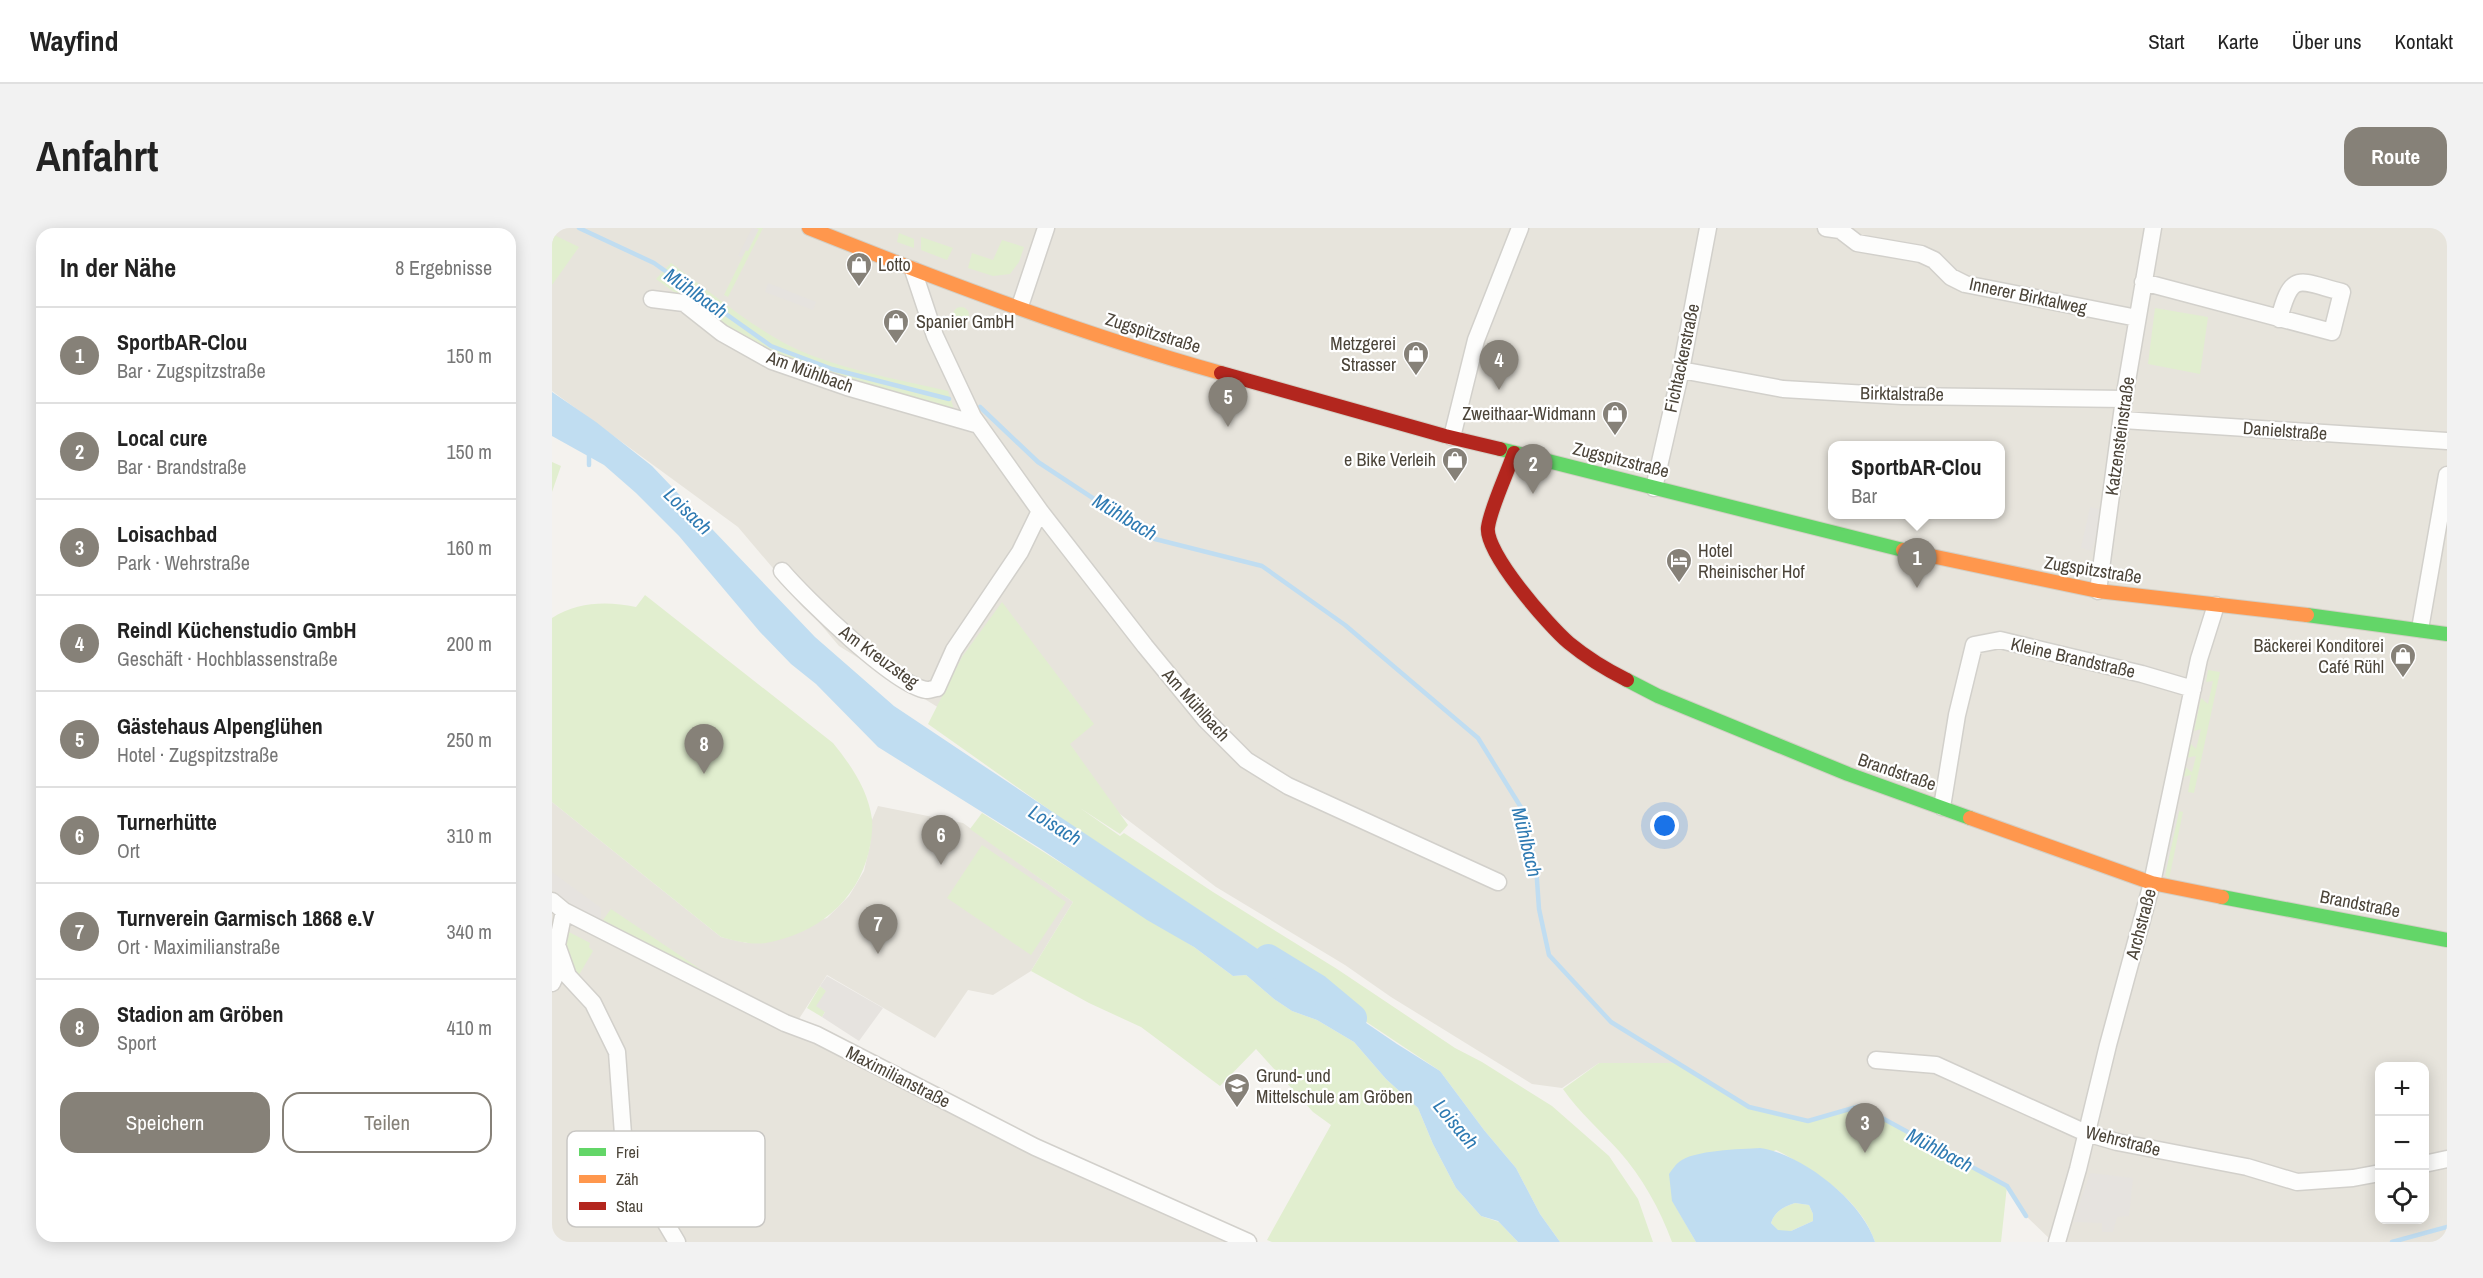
<!DOCTYPE html>
<html lang="de">
<meta charset="utf-8">
<style>
:root{--surface:#fff;--page:#f2f2f2;--text:#222;--muted:#767676;--line:#e0e0e0;--accent:#868178}
body{margin:0;font-family:"Archivo Narrow",sans-serif;background:var(--page);color:var(--text)}
.controls{position:absolute;right:18px;bottom:18px;display:grid;overflow:hidden;border-radius:12px;box-shadow:0 3px 15px #0003}
.controls button{width:54px;height:54px;display:grid;place-items:center;padding:0;border:0;border-bottom:2px solid var(--line);background:var(--surface);color:var(--text);font:30px sans-serif}
.you{position:absolute;left:1113px;top:598px;width:21px;height:21px;margin:-15px;border:4px solid #fff;border-radius:50%;background:#1a73e8;box-shadow:0 0 0 9px #1a73e833}
.badge{display:grid;place-items:center;width:39px;height:39px;border-radius:50%;background:var(--accent);color:#fff;font-size:20px;font-weight:700}
.pin{position:absolute;translate:-50% -50px;filter:drop-shadow(0 2px 3px #0008)}
.pin::after{content:'';position:absolute;top:32px;width:21px;height:18px;background:inherit;clip-path:polygon(0 0,100% 0,50% 100%)}
.popup{position:absolute;left:1276px;top:213px;width:177px;height:78px;box-sizing:border-box;display:grid;place-content:center;border-radius:12px;background:var(--surface);filter:drop-shadow(0 2px 4px #0005);font-size:20px;white-space:nowrap;color:var(--muted)}
.popup b{font-size:22px;color:var(--text)}
.popup::after{content:'';position:absolute;left:50%;top:100%;margin-left:-12px;border:12px solid transparent;border-top-color:var(--surface)}
.list{margin:0;padding:0;list-style:none}
h2{display:flex;justify-content:space-between;align-items:center;height:78px;margin:0;padding:0 24px;font-size:26px}
h2 small{font-size:20px;font-weight:400;color:var(--muted)}
.list li{display:grid;grid-template-columns:39px 1fr auto;gap:18px;align-items:center;box-sizing:border-box;height:96px;padding:0 24px;border-top:2px solid var(--line)}
.list b{display:block;font-size:22px;white-space:nowrap}
.list p{margin:0;font-size:20px;white-space:nowrap;color:var(--muted)}
.list em{font-size:20px;font-style:normal;color:var(--muted)}
.actions{display:flex;gap:12px;padding:18px 24px}
.actions a{flex:1;padding:14px 0;border:2px solid var(--accent);border-radius:18px;text-align:center;font-size:21px;color:var(--accent)}
.actions .main{background:var(--accent);color:#fff}
.icon{flex:none;width:33px;height:33px;fill:none;stroke:currentColor;stroke-width:2;stroke-linecap:round;stroke-linejoin:round}
.map{position:relative;flex:none;width:1895px;height:1014px;overflow:hidden;border-radius:18px}
header{display:flex;align-items:center;gap:36px;box-sizing:border-box;height:84px;padding:0 30px;background:var(--surface);border-bottom:2px solid var(--line)}
header strong{font-size:28px}
nav{display:flex;gap:33px;margin-inline-start:auto;font-size:21px}
.intro{display:flex;align-items:center;justify-content:space-between;box-sizing:border-box;height:144px;padding:0 36px}
h1{margin:0;font-size:42px}
.button{padding:15px 27px;border-radius:18px;background:var(--accent);color:#fff;font-size:21px;font-weight:700}
main{display:flex;gap:36px;padding:0 36px}
aside{flex:1;background:var(--surface);border-radius:18px;box-shadow:0 3px 15px #0003}
.map>svg:first-child{display:block}
.residential{fill:#e7e4dc;fill-rule:evenodd}
.green{fill:#e1eecf}
.parking{fill:#e6e3df}
.water{fill:#c0ddf1;fill-rule:evenodd}
.lines{fill:none;stroke-linecap:round;stroke-linejoin:round}
.stream{stroke:#c0ddf1;stroke-width:4.5}
.river{stroke:#c0ddf1;stroke-width:28}
.street-casing{stroke:#d2d0cb;stroke-width:19}
.fast-casing{stroke:#d3cfc5;stroke-width:16}
.slow-casing{stroke:#d3cfc5;stroke-width:16}
.jam-casing{stroke:#d3cfc5;stroke-width:16}
.street{stroke:#fdfdfc;stroke-width:16}
.fast{stroke:#63d668;stroke-width:14}
.slow{stroke:#ff974d;stroke-width:14}
.jam{stroke:#b3261e;stroke-width:14}
.labels{text-anchor:middle;stroke-width:4.5;stroke-linejoin:round;paint-order:stroke}
.poi-label{font-size:18px;fill:#4b4439;stroke:#fff;text-anchor:start}
.street-label{font-size:18px;fill:#4b4439;stroke:#fff}
.water-label{font-size:20px;font-style:italic;fill:#2e7ab2;stroke:#fff}
.key{fill:#fff;stroke:#c9c7c4;stroke-width:1.5}
.key-label{font-size:16px;fill:#4b4439}
</style>
<header>
<strong>Wayfind</strong>
<nav><a>Start</a><a>Karte</a><a>Über uns</a><a>Kontakt</a></nav>
</header>
<div class="intro"><h1>Anfahrt</h1><a class="button">Route</a></div>
<main>
<aside>
<h2>In der Nähe<small>8 Ergebnisse</small></h2>
<ul class="list">
<li><span class="badge">1</span><div><b>SportbAR-Clou</b><p>Bar · Zugspitzstraße</p></div><em>150 m</em></li>
<li><span class="badge">2</span><div><b>Local cure</b><p>Bar · Brandstraße</p></div><em>150 m</em></li>
<li><span class="badge">3</span><div><b>Loisachbad</b><p>Park · Wehrstraße</p></div><em>160 m</em></li>
<li><span class="badge">4</span><div><b>Reindl Küchenstudio GmbH</b><p>Geschäft · Hochblassenstraße</p></div><em>200 m</em></li>
<li><span class="badge">5</span><div><b>Gästehaus Alpenglühen</b><p>Hotel · Zugspitzstraße</p></div><em>250 m</em></li>
<li><span class="badge">6</span><div><b>Turnerhütte</b><p>Ort</p></div><em>310 m</em></li>
<li><span class="badge">7</span><div><b>Turnverein Garmisch 1868 e.V</b><p>Ort · Maximilianstraße</p></div><em>340 m</em></li>
<li><span class="badge">8</span><div><b>Stadion am Gröben</b><p>Sport</p></div><em>410 m</em></li>
</ul>
<div class="actions"><a class="main">Speichern</a><a>Teilen</a></div>
</aside>
<div class="map">
<svg width="1895" height="1014" viewBox="0 0 1895 1014">
<rect width="100%" height="100%" fill="#f4f2ee"/>
<!-- residential -->
<path class="residential" d="M 0,0 L 1895,0 L 1895,1014 L 1501,1014 L 1474,988 L 1455,958 L 1308,878 L 1256,893 L 1197,879 L 1122,835 L 1047,835 L 1010,860 L 980,856 L 839,769 L 793,737 L 664,659 L 560,580 L 455,522 L 287,418 L 186,299 L 0,163 ZM 1281,218 L 1449,218 L 1449,286 L 1281,286 ZM 1828,838 L 1872,838 L 1872,992 L 1828,992 Z
M 0,574 L 169,709 L 195,715 L 275,690 L 297,668 L 312,643 L 318,617 L 320,592 L 326,578 L 411,595 L 521,674 L 479,743 L 441,767 L 416,762 L 383,810 L 275,747 L 245,794 L 265,807 L 696,1014 L 0,1014 Z"/>
<!-- green -->
<path class="green" d="M 205,0 L 211,0 L 176,69 L 172,67 Z
M 347,5 L 362,11 L 362,20 L 345,14 Z
M 0,6 L 27,19 L 0,57 Z
M 369,9 L 401,20 L 395,32 L 369,22 Z
M 450,12 L 472,19 L 467,34 L 458,46 L 441,48 L 416,40 L 420,25 L 441,32 Z
M 119,35 C 156,62 192,93 232,115 C 279,140 345,151 396,163 L 404,187 L 245,138 L 152,86 L 104,51 Z
M401 87a8 8 0 1 1 16 0a8 8 0 1 1-16 0Z
M 1603,80 L 1656,89 L 1648,146 L 1596,136 Z
M 0,234 L 9,238 L 0,264 Z
M 93,367 L 281,515 C 299,537 316,562 320,591 C 321,601 319,614 317,623 C 305,674 264,706 214,715 C 198,717 184,713 169,709 L 0,574 L 0,390 C 26,374 54,373 84,379 Z
M 450,374 L 542,496 L 518,516 L 576,597 L 568,606 L 528,580 L 568,608 L 572,605 L 661,664 L 785,741 L 903,820 L 930,834 L 1000,878 L 1057,928 L 1086,971 L 1101,1014 L 1008,1014 L 988,986 L 964,940 L 932,902 L 888,843 L 516,595 L 376,496 L 410,429 Z
M 1656,442 L 1668,444 L 1642,565 L 1636,564 L 1639,547 L 1631,549 L 1633,539 L 1640,544 L 1644,528 L 1634,530 L 1638,515 L 1644,521 L 1649,501 L 1642,503 L 1649,470 L 1656,476 L 1661,453 L 1654,454 Z
M 1627,583 L 1631,584 L 1617,651 L 1613,647 Z
M 430,585 L 642,719 L 681,748 L 694,747 L 722,771 L 740,783 L 765,792 L 802,814 L 834,851 L 866,880 L 881,916 L 904,960 L 929,988 L 947,994 L 966,1014 L 720,1014 L 715,1012 L 779,897 L 761,884 L 704,821 L 668,858 L 589,799 L 537,775 L 479,743 L 521,674 L 418,601 Z
M 430,617 L 514,674 L 479,727 L 395,670 Z
M 59,681 L 157,747 L 155,749 L 51,692 Z
M 17,704 L 38,715 L 37,719 L 41,723 L 24,752 L 11,726 Z
M 268,758 L 274,762 L 273,784 L 270,789 L 255,780 Z
M 1047,835 L 1122,835 L 1197,879 L 1256,893 L 1308,878 L 1455,958 L 1449,1014 L 1323,1014 C 1309,971 1262,942 1224,922 L 1120,972 L 1144,1014 L 1120,1014 C 1108,981 1090,949 1067,923 C 1048,902 1027,884 1011,861 Z
M 1243,975 L 1257,977 L 1261,986 L 1261,993 L 1239,1003 L 1226,1003 L 1219,995 C 1223,983 1231,979 1243,975 Z"/>
<!-- parking -->
<path class="parking" d="M 200,0 L 207,1 L 196,23 L 193,22 L 190,29 L 186,28 Z
M 216,55 L 264,74 L 261,82 L 213,64 Z
M 1538,279 L 1550,282 L 1540,323 L 1529,320 Z
M 1622,581 L 1627,583 L 1613,647 L 1607,646 Z
M 0,644 L 49,680 L 49,691 L 29,683 L 0,662 Z
M 275,748 L 331,780 L 307,813 L 270,789 L 273,784 L 264,778 L 274,763 L 268,758 Z
M 1538,945 L 1581,950 L 1577,988 L 1565,989 L 1561,1004 L 1550,1004 L 1550,995 L 1521,994 Z"/>
<!-- water -->
<path class="water" d="M 0,164 L 44,194 L 100,238 L 263,409 L 342,478 L 688,709 L 845,816 L 888,843 L 932,902 L 964,940 L 988,986 L 1008,1014 L 966,1014 L 946,993 L 929,988 L 904,960 L 881,916 L 866,880 L 834,851 L 802,814 L 765,792 L 740,783 L 722,771 L 694,747 L 681,748 L 642,719 L 595,692 L 489,621 L 326,519 L 264,456 L 239,436 L 208,404 L 127,308 L 84,265 L 52,237 L 0,208 Z
M 1208,920 C 1250,926 1310,973 1323,1014 L 1144,1014 L 1120,973 L 1117,946 C 1120,942 1123,937 1127,934 C 1141,922 1189,921 1208,920 ZM 1243,975 L 1257,977 L 1261,986 L 1261,993 L 1239,1003 L 1226,1002 L 1219,995 C 1223,983 1231,979 1243,975 Z"/>
<g class="lines">
<!-- stream -->
<path class="stream" d="M 27,0 L 102,35 L 219,118 L 280,141 L 397,171
M 428,179 L 486,234 L 603,311 L 710,338 L 793,397 L 926,510 L 970,581 L 984,638 L 987,681 L 997,727 L 1059,794 L 1197,879 L 1256,893 L 1308,878 L 1455,958 L 1474,988
M 37,237 L 37,225
M 1840,1014 L 1895,999"/>
<!-- river -->
<path class="river" d="M 716,730 L 765,760 L 801,790"/>
<defs>
<path id="street" d="M 1274,0 L 1288,2 L 1305,15 L 1369,26 L 1382,32 L 1399,49 L 1413,56 L 1585,90
M 361,42 L 383,108 L 421,189 L 488,283 L 593,418 L 653,491 L 694,532 L 736,558 L 946,654
M 1591,54 L 1780,104 L 1790,64 C 1746,53 1740,42 1727,91
M 100,71 L 132,75 L 170,105 L 220,133 L 295,159 L 427,197
M 468,78 L 494,0
M 1129,142 L 1231,161 L 1350,168 L 1572,171
M 1571,192 L 1895,213
M 900,209 L 924,112 L 968,0
M 1102,260 L 1129,142 L 1156,0
M 230,343 C 251,368 347,462 376,462 C 379,462 382,460 385,460 L 402,422 L 468,324 L 488,283
M 1546,363 L 1572,171 L 1601,0
M 1868,401 L 1895,247
M 1390,579 L 1405,487 L 1422,417 L 1448,412 L 1590,446 L 1641,461
M 0,673 L 12,683 L 233,795 L 265,807 L 483,919 L 696,1014
M 5,717 L 16,748 L 41,775 L 65,824 L 72,920 L 80,938 L 125,1014
M 0,755 L 4,746 L 5,717 L 12,683
M 1324,832 L 1384,837 L 1534,905 L 1565,914 L 1695,939 L 1745,954 L 1801,950 L 1828,945
M 1872,936 L 1895,931
M 1505,1014 L 1526,941 L 1556,817 L 1600,655 L 1647,431 L 1664,377"/>
<path id="fast" d="M 948,221 L 1351,322
M 1755,387 L 1895,406
M 1075,452 L 1106,468 L 1296,546 L 1418,590
M 1670,669 L 1895,712"/>
<path id="slow" d="M 257,0 C 392,54 529,106 669,145
M 1351,322 L 1546,363 L 1755,387
M 1418,590 L 1600,655 L 1670,669"/>
<path id="jam" d="M 669,145 L 893,208 L 948,221
M 962,225 C 955,246 939,279 936,299 C 932,324 997,398 1017,415 C 1034,429 1055,442 1075,452"/>
</defs>
<!-- street casing -->
<use href="#street" class="street-casing"/>
<!-- fast casing -->
<use href="#fast" class="fast-casing"/>
<!-- slow casing -->
<use href="#slow" class="slow-casing"/>
<!-- jam casing -->
<use href="#jam" class="jam-casing"/>
<!-- street -->
<use href="#street" class="street"/>
<!-- fast -->
<use href="#fast" class="fast"/>
<!-- slow -->
<use href="#slow" class="slow"/>
<!-- jam -->
<use href="#jam" class="jam"/>
</g>
<!-- icons -->
<defs>
<symbol id="shop-pin" viewBox="-11 -11 22 30"><path d="M0 17L-7.5 6A9.5 9.5 0 1 1 7.5 6Z" fill="#868178" stroke="#fff"/><path d="M-5-2.5h2.3a2.7 3.5 0 0 1 5.4 0H5L5.5 6h-11ZM-1.5-2.5h3a1.5 2.3 0 0 0-3 0Z" fill="#fff"/></symbol>
<symbol id="hotel-pin" viewBox="-11 -11 22 30"><path d="M0 17L-7.5 6A9.5 9.5 0 1 1 7.5 6Z" fill="#868178" stroke="#fff"/><path d="M-6-4.5h1.5V1H6V5H4.5V3h-9V5H-6ZM-4 0a1.8 1.8 0 1 1 3.6 0ZM.5 0V-2.5h3Q6-2.5 6 0Z" fill="#fff"/></symbol>
<symbol id="school-pin" viewBox="-11 -11 22 30"><path d="M0 17L-7.5 6A9.5 9.5 0 1 1 7.5 6Z" fill="#868178" stroke="#fff"/><path d="M0-5L7-2L0 1L-7-2ZM-4 1L0 2.5L4 1V4Q0 6-4 4Z" fill="#fff"/></symbol>
</defs>
<g fill-rule="evenodd">
<use href="#shop-pin" x="292" y="22" width="30" height="40"/>
<use href="#shop-pin" x="329" y="79" width="30" height="40"/>
<use href="#shop-pin" x="849" y="111" width="30" height="40"/>
<use href="#shop-pin" x="1048" y="171" width="30" height="40"/>
<use href="#shop-pin" x="888" y="217" width="30" height="40"/>
<use href="#hotel-pin" x="1112" y="318" width="30" height="40"/>
<use href="#shop-pin" x="1836" y="413" width="30" height="40"/>
<use href="#school-pin" x="670" y="843" width="30" height="40"/>
</g>
<g class="labels">
<!-- poi labels -->
<g class="poi-label">
<text x="326" y="43">Lotto</text>
<text x="364" y="100">Spanier GmbH</text>
<text x="844" y="122" text-anchor="end">Metzgerei<tspan x="844" dy="21">Strasser</tspan></text>
<text x="1044" y="192" text-anchor="end">Zweithaar-Widmann</text>
<text x="884" y="238" text-anchor="end">e Bike Verleih</text>
<text x="1146" y="329">Hotel<tspan x="1146" dy="21">Rheinischer Hof</tspan></text>
<text x="1832" y="424" text-anchor="end">Bäckerei Konditorei<tspan x="1832" dy="21">Café Rühl</tspan></text>
<text x="704" y="854">Grund- und<tspan x="704" dy="21">Mittelschule am Gröben</tspan></text>
</g>
<!-- street labels -->
<g class="street-label">
<text transform="translate(1476 68) rotate(12)" y="6">Innerer Birktalweg</text>
<text transform="translate(601 105) rotate(17)" y="6">Zugspitzstraße</text>
<text transform="translate(1130 130) rotate(-78)" y="6">Fichtackerstraße</text>
<text transform="translate(258 144) rotate(20)" y="6">Am Mühlbach</text>
<text transform="translate(1350 166) rotate(1)" y="6">Birktalstraße</text>
<text transform="translate(1733 203) rotate(4)" y="6">Danielstraße</text>
<text transform="translate(1568 208) rotate(-82)" y="6">Katzensteinstraße</text>
<text transform="translate(1069 232) rotate(14)" y="6">Zugspitzstraße</text>
<text transform="translate(1541 342) rotate(9)" y="6">Zugspitzstraße</text>
<text transform="translate(327 429) rotate(36)" y="6">Am Kreuzsteg</text>
<text transform="translate(1521 430) rotate(13)" y="6">Kleine Brandstraße</text>
<text transform="translate(644 477) rotate(48)" y="6">Am Mühlbach</text>
<text transform="translate(1345 544) rotate(19)" y="6">Brandstraße</text>
<text transform="translate(1808 676) rotate(11)" y="6">Brandstraße</text>
<text transform="translate(1589 696) rotate(-75)" y="6">Archstraße</text>
<text transform="translate(346 849) rotate(27)" y="6">Maximilianstraße</text>
<text transform="translate(1571 913) rotate(14)" y="6">Wehrstraße</text>
</g>
<!-- water labels -->
<g class="water-label">
<text transform="translate(144 65) rotate(35)" y="7">Mühlbach</text>
<text transform="translate(136 283) rotate(44)" y="7">Loisach</text>
<text transform="translate(573 289) rotate(31)" y="7">Mühlbach</text>
<text transform="translate(503 597) rotate(32)" y="7">Loisach</text>
<text transform="translate(975 614) rotate(76)" y="7">Mühlbach</text>
<text transform="translate(904 896) rotate(50)" y="7">Loisach</text>
<text transform="translate(1388 922) rotate(28)" y="7">Mühlbach</text>
</g>
</g>
<!-- legend -->
<rect x="15" y="903" width="198" height="96" rx="9" class="key"/>
<rect x="27" y="920" width="27" height="8" fill="#63d668"/>
<rect x="27" y="947" width="27" height="8" fill="#ff974d"/>
<rect x="27" y="974" width="27" height="8" fill="#b3261e"/>
<g class="key-label">
<text x="64" y="930">Frei</text>
<text x="64" y="957">Zäh</text>
<text x="64" y="984">Stau</text>
</g>
</svg>
<div class="controls">
<button>+</button>
<button>−</button>
<button><svg class="icon" aria-label="locate" viewBox="0 0 24 24"><circle cx="12" cy="12" r="6"/><path d="M12 2v4M12 18v4M2 12h4M18 12h4"/></svg></button>
</div>
<div class="you"></div>
<div class="pin badge" style="left:1365px;top:360px">1</div>
<div class="popup"><b>SportbAR-Clou</b>Bar</div>
<div class="pin badge" style="left:981px;top:266px">2</div>
<div class="pin badge" style="left:1313px;top:925px">3</div>
<div class="pin badge" style="left:947px;top:162px">4</div>
<div class="pin badge" style="left:676px;top:199px">5</div>
<div class="pin badge" style="left:389px;top:637px">6</div>
<div class="pin badge" style="left:326px;top:726px">7</div>
<div class="pin badge" style="left:152px;top:546px">8</div>
</div>
</main>
